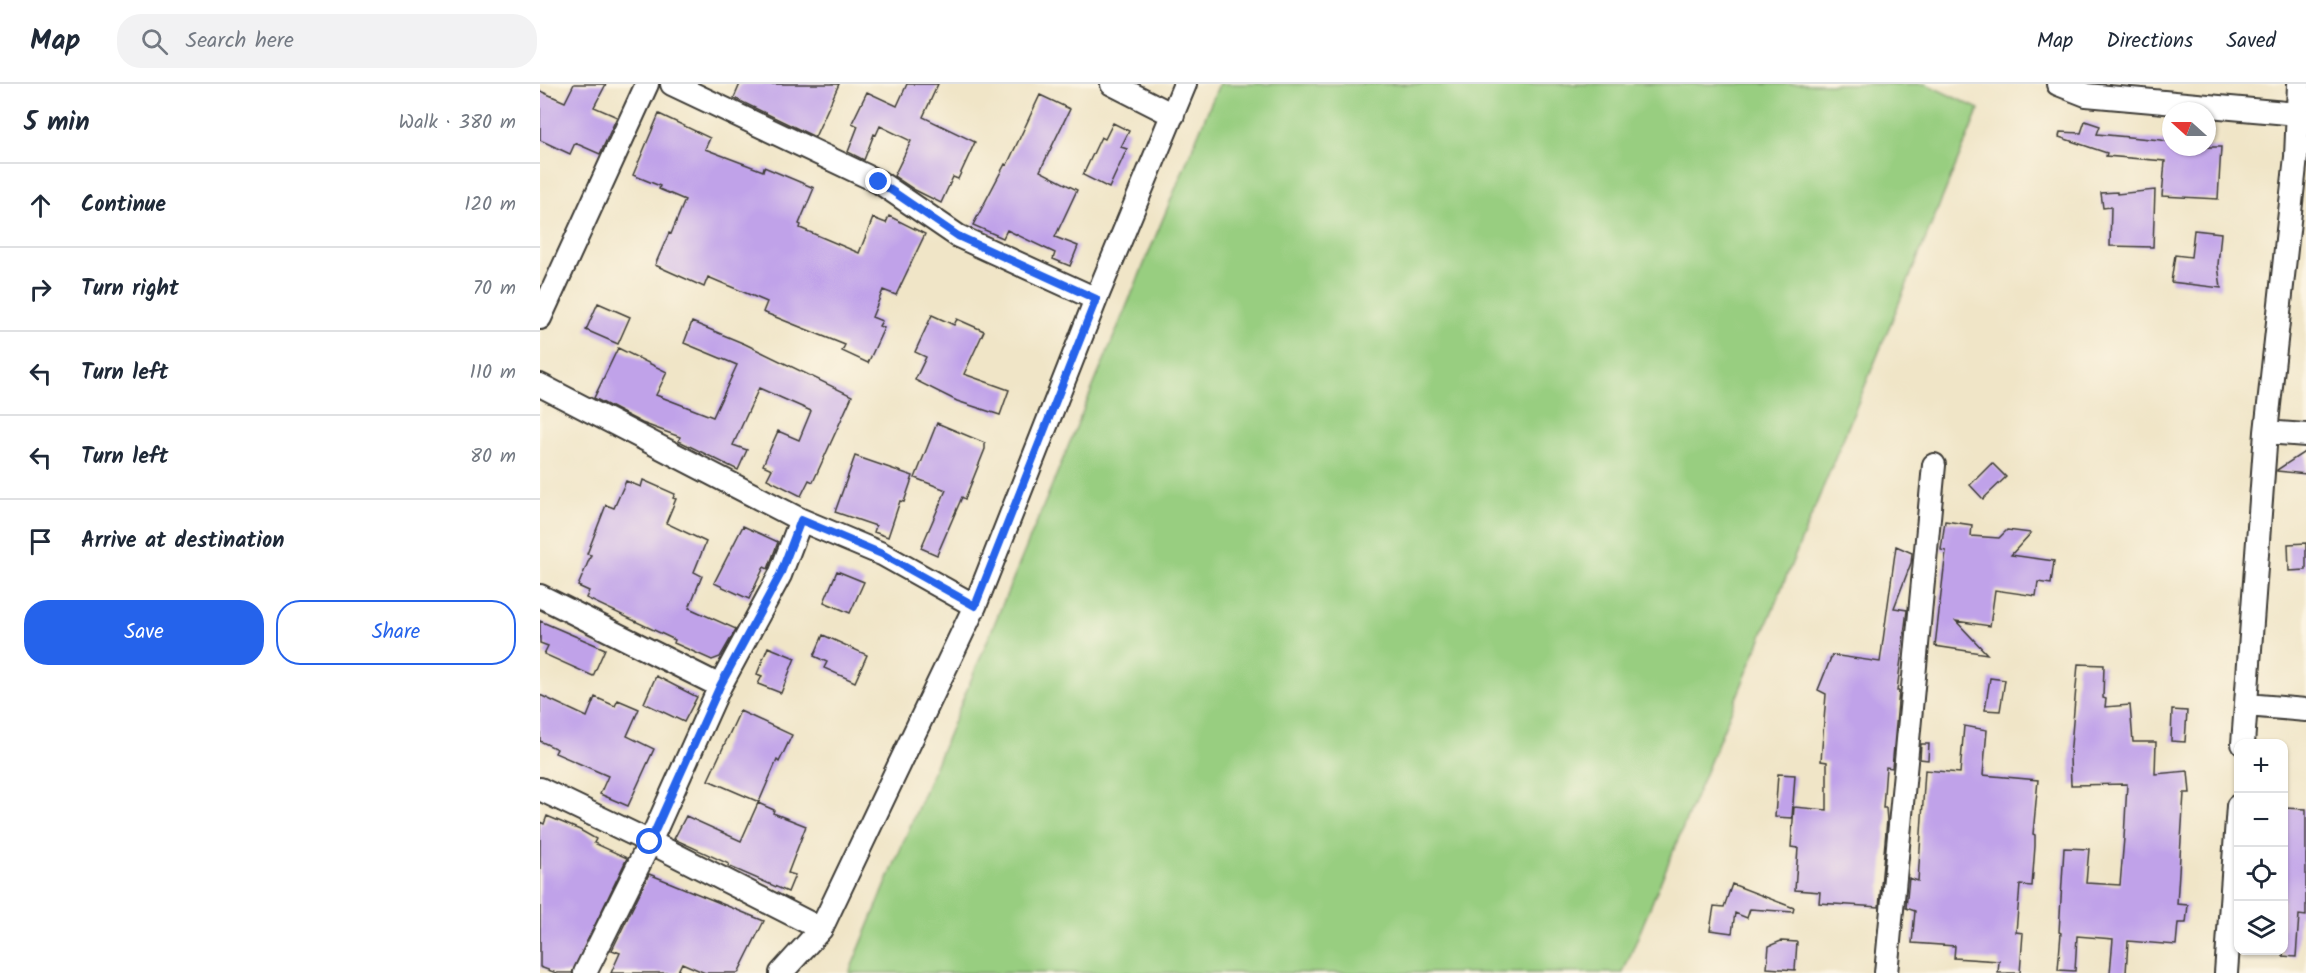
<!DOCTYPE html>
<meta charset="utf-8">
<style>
:root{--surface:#fff;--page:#f2f2f3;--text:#1f2937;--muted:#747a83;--line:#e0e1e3;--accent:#2563eb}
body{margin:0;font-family:Kalam,sans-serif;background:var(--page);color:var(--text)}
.controls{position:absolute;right:18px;bottom:18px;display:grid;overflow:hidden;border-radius:12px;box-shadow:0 2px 4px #0004}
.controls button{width:54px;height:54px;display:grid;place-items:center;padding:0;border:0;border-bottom:2px solid var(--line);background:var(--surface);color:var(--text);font:30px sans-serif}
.compass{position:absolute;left:1622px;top:18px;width:54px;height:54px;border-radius:50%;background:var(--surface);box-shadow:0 2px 4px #0004;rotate:291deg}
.stop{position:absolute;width:18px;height:18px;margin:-14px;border:4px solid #2563eb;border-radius:50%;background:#fff}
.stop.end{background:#2563eb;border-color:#fff;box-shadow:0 2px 6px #0008}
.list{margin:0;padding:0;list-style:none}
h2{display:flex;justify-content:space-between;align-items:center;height:78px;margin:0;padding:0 24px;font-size:26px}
h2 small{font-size:20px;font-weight:400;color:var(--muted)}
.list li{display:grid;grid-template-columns:39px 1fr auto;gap:18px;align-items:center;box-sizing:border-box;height:84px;padding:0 24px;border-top:2px solid var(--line)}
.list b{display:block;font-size:22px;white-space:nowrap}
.list em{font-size:20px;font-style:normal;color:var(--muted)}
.actions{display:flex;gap:12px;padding:18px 24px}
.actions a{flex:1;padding:14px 0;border:2px solid var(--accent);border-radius:24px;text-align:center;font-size:21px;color:var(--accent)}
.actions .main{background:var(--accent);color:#fff}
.icon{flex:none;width:33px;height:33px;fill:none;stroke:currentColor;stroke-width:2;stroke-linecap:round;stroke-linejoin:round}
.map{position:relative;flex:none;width:1766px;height:889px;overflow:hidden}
header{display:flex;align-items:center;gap:36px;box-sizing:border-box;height:84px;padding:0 30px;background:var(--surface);border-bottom:2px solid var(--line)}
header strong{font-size:28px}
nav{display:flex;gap:33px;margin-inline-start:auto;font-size:21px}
.search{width:420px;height:54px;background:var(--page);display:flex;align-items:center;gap:15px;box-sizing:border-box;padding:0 21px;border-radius:24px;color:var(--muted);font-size:22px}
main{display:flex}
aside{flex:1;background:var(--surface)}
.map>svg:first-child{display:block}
.green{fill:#98ce80;stroke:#5a754e;stroke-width:1.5}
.building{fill:#c0a2e9}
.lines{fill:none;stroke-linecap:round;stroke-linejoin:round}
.minor-casing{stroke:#3c3a36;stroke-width:26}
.minor{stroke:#fff;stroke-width:22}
.route{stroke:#2563eb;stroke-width:8}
</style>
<header>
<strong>Map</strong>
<div class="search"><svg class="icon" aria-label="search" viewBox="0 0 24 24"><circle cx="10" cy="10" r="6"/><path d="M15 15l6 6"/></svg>Search here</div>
<nav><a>Map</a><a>Directions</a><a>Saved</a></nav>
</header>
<main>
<aside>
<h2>5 min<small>Walk · 380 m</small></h2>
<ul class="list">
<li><svg class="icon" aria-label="ahead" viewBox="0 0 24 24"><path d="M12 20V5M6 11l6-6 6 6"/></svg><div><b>Continue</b></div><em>120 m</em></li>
<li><svg class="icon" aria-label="right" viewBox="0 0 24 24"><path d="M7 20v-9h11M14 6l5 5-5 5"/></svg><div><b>Turn right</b></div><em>70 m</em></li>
<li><svg class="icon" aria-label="left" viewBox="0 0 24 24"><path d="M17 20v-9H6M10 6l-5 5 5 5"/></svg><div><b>Turn left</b></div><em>110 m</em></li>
<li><svg class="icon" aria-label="left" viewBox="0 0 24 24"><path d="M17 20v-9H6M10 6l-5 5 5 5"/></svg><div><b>Turn left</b></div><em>80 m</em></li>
<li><svg class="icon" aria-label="arrive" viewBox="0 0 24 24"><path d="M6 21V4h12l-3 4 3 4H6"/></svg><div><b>Arrive at destination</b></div></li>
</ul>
<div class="actions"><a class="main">Save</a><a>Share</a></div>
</aside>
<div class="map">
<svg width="1766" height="889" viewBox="0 0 1766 889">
<rect width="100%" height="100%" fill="#fcf5e5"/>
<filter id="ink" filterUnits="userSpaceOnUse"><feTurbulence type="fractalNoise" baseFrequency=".0167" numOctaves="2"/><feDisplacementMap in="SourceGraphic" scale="12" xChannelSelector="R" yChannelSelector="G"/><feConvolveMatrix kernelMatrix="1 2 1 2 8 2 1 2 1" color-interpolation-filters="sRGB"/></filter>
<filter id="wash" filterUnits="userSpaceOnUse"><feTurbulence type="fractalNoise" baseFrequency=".008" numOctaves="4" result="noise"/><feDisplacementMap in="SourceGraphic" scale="24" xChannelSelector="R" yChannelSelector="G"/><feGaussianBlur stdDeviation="1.35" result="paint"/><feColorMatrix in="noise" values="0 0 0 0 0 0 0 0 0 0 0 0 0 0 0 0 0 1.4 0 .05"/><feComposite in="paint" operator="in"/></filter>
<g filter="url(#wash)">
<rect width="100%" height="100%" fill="#f0e5c7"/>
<!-- green -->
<path class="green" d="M 679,0 L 1386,0 L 1439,25 L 1083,889 L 309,889 Z"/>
<g id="blocks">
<!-- building -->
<path class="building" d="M 34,0 L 66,0 L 54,23 L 77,33 L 60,70 L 35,59 L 30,70 L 0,56 L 0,7 L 25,18 Z
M 200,0 L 299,0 L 275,53 L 194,14 Z
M 367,0 L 398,0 L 383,33 L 435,58 L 418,95 L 413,93 L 401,119 L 375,106 L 354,92 L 371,57 L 340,42 L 336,51 L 334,50 L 324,76 L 308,68 L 318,42 L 312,39 L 327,8 L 357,22 Z
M 500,11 L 530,25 L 500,87 L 537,106 L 515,153 L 538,162 L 530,182 L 513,175 L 515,169 L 467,146 L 463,154 L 433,141 L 465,80 L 467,81 Z
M 119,30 L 170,54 L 165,65 L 223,87 L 224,83 L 274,104 L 259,140 L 261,141 L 260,144 L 319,169 L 333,134 L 346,139 L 349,132 L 385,150 L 356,211 L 343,206 L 332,233 L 342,237 L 339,242 L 344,244 L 328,279 L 302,267 L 305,261 L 223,228 L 227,218 L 168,193 L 164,203 L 115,181 L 129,149 L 131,150 L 145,116 L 119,105 L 120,102 L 93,91 Z
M 1545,37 L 1560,42 L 1557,50 L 1621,56 L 1631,58 L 1631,63 L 1681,63 L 1678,115 L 1622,112 L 1625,77 L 1566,72 L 1567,69 L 1519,53 L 1520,48 L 1541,49 Z
M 573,39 L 589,47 L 581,63 L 587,65 L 569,104 L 543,91 L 561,53 L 565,55 Z
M 1615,106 L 1613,163 L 1570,162 L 1571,123 L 1563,124 L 1561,109 L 1577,108 L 1577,110 Z
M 1654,146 L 1681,149 L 1678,181 L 1681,204 L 1631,198 L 1635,171 L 1651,173 Z
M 58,219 L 90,233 L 78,260 L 46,246 Z
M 392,231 L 414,241 L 417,235 L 444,247 L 424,290 L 469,306 L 460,331 L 417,317 L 375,296 L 386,273 L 375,268 Z
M 152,238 L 205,260 L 312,312 L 273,398 L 269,396 L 261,412 L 227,395 L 232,385 L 223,381 L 238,347 L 259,356 L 271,327 L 219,304 L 193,361 L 207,366 L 198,386 L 139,357 L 140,353 L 102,339 L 54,314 L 78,264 L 127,288 L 116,311 L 173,333 L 197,281 L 144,259 Z
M 397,339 L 445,359 L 445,365 L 425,415 L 422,413 L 397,471 L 381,464 L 406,406 L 375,394 Z
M 1766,367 L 1766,390 L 1737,387 L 1737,386 Z
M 315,372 L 373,392 L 364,418 L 360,417 L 348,453 L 334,448 L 336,442 L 295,428 Z
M 1452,379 L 1466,393 L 1443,415 L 1430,401 Z
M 103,396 L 135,410 L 133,414 L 136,415 L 126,439 L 166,458 L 154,488 L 162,492 L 149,524 L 196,545 L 180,573 L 172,576 L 134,559 L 135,556 L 46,514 L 49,507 L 38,502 L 51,471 L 47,470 L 66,421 L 74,424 L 86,397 L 101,403 Z
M 1405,437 L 1432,441 L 1431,452 L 1459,454 L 1467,446 L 1491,449 L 1471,471 L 1514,477 L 1511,500 L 1498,498 L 1496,512 L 1455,506 L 1450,542 L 1416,537 L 1447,570 L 1395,562 L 1406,467 L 1401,466 Z
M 203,442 L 238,458 L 228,485 L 224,483 L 209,515 L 174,499 Z
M 1766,459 L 1766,486 L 1749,487 L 1748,460 Z
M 1356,462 L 1372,469 L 1371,479 L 1354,524 L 1367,526 L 1357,607 L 1359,607 L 1352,684 L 1346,683 L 1343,724 L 1346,724 L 1347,736 L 1339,823 L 1279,819 L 1280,808 L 1255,806 L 1258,764 L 1251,763 L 1254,723 L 1287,726 L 1287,678 L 1281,677 L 1286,610 L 1278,606 L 1292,571 L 1340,578 Z
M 297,487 L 324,498 L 310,529 L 284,518 Z
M 0,537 L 65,565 L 53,592 L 4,570 L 8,562 L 0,559 Z
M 283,551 L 327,571 L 315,598 L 284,584 L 287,578 L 274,572 Z
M 228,563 L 255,574 L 241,609 L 218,600 L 222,592 L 217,590 Z
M 1538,580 L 1564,581 L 1563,614 L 1566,615 L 1565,623 L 1590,621 L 1593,658 L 1616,658 L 1615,690 L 1648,687 L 1650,709 L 1644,709 L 1637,820 L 1648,821 L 1646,839 L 1638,839 L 1636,861 L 1588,857 L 1586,889 L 1570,889 L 1573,855 L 1537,852 L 1535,887 L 1518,886 L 1521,849 L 1519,848 L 1524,764 L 1549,765 L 1546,799 L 1580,801 L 1584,754 L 1587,700 L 1531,701 L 1530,673 Z
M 116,592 L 157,613 L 144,638 L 104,619 Z
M 1450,594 L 1465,596 L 1460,627 L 1445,626 Z
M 0,611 L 47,633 L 55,613 L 75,622 L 78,616 L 99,625 L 87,652 L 114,665 L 88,722 L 60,710 L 68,692 L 15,669 L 17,665 L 0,657 Z
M 1632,626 L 1647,627 L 1645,658 L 1631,657 Z
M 200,627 L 252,651 L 239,678 L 237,676 L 219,718 L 168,696 Z
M 1424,642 L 1447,646 L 1443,691 L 1498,696 L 1493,750 L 1495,751 L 1495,762 L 1492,802 L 1480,801 L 1476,848 L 1483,849 L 1480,889 L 1458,889 L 1459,877 L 1414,874 L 1415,862 L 1372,859 L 1375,827 L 1366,824 L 1369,794 L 1378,797 L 1385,686 L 1420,689 Z
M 1381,660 L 1389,660 L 1388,676 L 1380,675 Z
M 1238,690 L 1255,691 L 1252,734 L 1235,733 Z
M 218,719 L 234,726 L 233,729 L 266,742 L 248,789 L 255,791 L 248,808 L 188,782 L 189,780 L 134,755 L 146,732 L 201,757 Z
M 1743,724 L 1766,725 L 1766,832 L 1759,831 L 1756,873 L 1743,872 Z
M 7,732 L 40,746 L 56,755 L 54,759 L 87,774 L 32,889 L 16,889 L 0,883 L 0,738 L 4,740 Z
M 109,790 L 224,837 L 198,889 L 165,889 L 142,879 L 137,889 L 71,889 L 80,869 L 72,866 Z
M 1192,800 L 1254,824 L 1253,828 L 1210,825 L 1207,834 L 1195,829 L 1192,849 L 1170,846 L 1174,822 L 1184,823 Z
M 1241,857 L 1257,858 L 1255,886 L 1227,884 L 1229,862 Z"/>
</g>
</g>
<g filter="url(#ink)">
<use href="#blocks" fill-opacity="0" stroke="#3c3a36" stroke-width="1.5"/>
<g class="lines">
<defs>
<path id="minor" d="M 132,0 L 339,98 L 418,152 L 556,215
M 572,0 L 633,31
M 1518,0 L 1546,11 L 1757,30
M 0,234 L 107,0
M 0,301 L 261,436 L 342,470 L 435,522
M 1726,348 L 1766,351
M 0,512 L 180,602
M 1706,621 L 1766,626
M 1703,660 L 1726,348 L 1756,73 L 1759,0
M 0,705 L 110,758 L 281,845
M 45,889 L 110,758 L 180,602 L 240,491 L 261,436
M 241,889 L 281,845 L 435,522 L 556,215 L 645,0
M 1346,889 L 1394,381
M 1686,889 L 1698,722"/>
</defs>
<!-- minor casing -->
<use href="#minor" class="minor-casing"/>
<!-- minor -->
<use href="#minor" class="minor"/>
</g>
</g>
<g class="lines" filter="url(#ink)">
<!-- route -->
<path class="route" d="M 110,758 L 180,602 L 240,491 L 261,436 L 342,470 L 435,522 L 556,215 L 418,152 L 339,98"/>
</g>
</svg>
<div class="controls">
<button>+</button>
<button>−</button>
<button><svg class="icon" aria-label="locate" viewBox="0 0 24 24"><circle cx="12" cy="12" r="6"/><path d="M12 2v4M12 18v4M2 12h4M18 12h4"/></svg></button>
<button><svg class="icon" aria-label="layers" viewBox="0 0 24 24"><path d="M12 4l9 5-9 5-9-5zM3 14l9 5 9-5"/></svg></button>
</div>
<svg class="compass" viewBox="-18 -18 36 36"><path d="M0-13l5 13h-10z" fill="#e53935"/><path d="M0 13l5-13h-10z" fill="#747a83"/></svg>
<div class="stop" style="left:110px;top:758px"></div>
<div class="stop end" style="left:339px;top:98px"></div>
</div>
</main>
